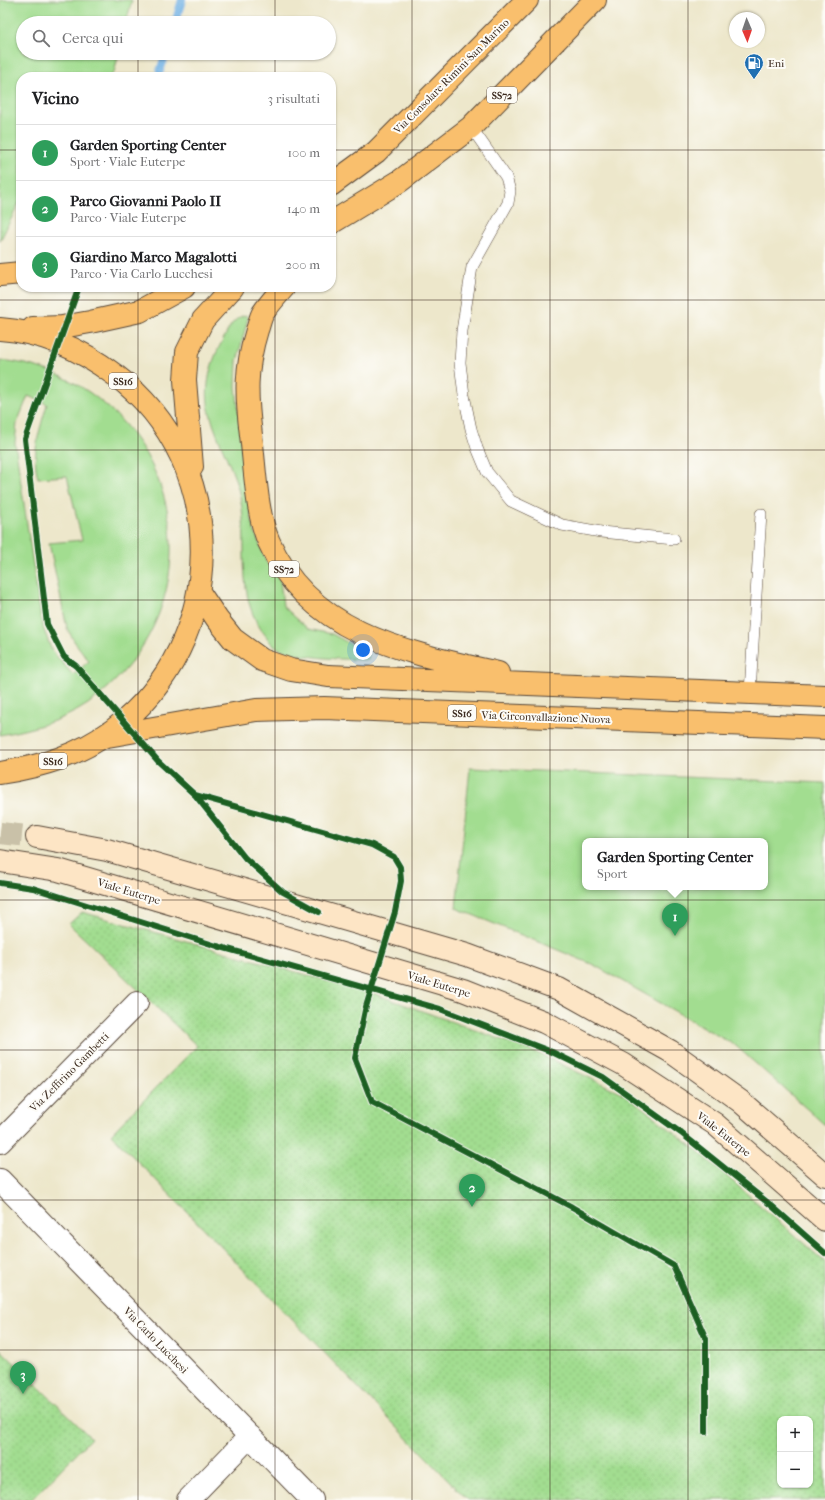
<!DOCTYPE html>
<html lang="it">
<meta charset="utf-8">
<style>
:root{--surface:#fff;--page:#f6f6f6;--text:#202124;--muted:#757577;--line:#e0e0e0;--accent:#1f6fb2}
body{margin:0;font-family:"IM FELL French Canon",serif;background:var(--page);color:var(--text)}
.controls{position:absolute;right:12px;bottom:12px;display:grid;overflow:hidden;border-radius:8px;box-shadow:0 1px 3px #0004}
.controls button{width:36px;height:36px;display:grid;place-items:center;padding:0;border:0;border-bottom:1px solid var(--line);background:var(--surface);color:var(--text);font:20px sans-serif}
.compass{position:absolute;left:729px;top:12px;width:36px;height:36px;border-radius:50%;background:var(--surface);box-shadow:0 1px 3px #0004;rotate:178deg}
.you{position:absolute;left:363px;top:650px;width:14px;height:14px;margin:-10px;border:3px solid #fff;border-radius:50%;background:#1a73e8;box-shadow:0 0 0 6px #1a73e833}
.badge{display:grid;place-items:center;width:26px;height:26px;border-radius:50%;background:var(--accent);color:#fff;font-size:13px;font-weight:700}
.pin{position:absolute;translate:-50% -33px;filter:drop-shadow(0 1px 2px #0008)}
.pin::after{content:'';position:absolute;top:21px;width:14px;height:12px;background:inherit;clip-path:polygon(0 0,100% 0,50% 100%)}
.popup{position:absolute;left:582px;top:838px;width:186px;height:52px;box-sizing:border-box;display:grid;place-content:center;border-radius:8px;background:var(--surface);filter:drop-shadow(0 1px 3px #0005);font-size:13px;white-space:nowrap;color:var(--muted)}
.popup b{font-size:15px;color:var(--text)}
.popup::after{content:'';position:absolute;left:50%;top:100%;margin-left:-8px;border:8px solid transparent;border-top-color:var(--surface)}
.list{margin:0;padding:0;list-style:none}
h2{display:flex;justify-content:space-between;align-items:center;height:52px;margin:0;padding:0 16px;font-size:17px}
h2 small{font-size:13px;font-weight:400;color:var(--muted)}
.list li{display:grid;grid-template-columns:26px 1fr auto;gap:12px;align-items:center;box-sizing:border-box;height:56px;padding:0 16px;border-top:1px solid var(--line)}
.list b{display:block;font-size:15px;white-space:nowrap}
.list p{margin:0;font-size:13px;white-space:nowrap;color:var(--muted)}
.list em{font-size:13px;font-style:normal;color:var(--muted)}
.icon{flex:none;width:22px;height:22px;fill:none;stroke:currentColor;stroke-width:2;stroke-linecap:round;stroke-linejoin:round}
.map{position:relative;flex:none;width:825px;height:1500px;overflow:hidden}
.search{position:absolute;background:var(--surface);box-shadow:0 1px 3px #0004;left:16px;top:16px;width:320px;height:44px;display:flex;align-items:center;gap:10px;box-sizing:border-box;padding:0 14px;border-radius:22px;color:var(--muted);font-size:15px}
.panel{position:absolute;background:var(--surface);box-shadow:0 1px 3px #0004;left:16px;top:72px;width:320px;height:220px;border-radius:16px}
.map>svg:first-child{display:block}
.grass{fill:#a2dd90;stroke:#6e8457;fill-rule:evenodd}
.park{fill:url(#park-dots);stroke:#6e8457;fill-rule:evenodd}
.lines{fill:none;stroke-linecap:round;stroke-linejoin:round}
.stream{stroke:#70b0e4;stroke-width:8}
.secondary-tunnel{stroke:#c9c1a8;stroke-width:22;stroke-dasharray:22 11;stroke-linecap:butt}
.service-casing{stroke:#564638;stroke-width:12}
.minor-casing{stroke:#564638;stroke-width:24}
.secondary-casing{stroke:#564638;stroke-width:24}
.primary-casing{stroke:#564638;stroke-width:24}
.service{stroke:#fff;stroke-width:11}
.minor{stroke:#fff;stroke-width:22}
.secondary{stroke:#fde5c5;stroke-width:22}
.primary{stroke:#f9bf6d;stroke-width:22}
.cycleway-casing{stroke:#fdfcf7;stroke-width:8}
.cycleway{stroke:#1b5e20;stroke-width:6}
.grid{fill:none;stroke:#3b2a1e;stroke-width:1;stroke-opacity:0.55}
.labels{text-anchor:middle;stroke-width:4;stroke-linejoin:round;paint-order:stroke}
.shield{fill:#fdfcf7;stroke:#75695f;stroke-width:1}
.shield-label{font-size:10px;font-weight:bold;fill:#3b2a1e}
.poi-label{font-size:11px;fill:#3b2a1e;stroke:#fdfcf7;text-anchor:start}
.street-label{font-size:11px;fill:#3b2a1e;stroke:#fdfcf7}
</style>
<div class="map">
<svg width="825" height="1500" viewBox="0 0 825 1500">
<defs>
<pattern id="park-dots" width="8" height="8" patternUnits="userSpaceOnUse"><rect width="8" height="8" fill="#a2dd90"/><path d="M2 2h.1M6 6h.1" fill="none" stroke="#8cbe7c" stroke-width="1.8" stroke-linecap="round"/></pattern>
</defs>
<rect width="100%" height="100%" fill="#fdfcf7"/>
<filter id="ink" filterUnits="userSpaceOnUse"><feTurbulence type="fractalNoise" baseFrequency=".025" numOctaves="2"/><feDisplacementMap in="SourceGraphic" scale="8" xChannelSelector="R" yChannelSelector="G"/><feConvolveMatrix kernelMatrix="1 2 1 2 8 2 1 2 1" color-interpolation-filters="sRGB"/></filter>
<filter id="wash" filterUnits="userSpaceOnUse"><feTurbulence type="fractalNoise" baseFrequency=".012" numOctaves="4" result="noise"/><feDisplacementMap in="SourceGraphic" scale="16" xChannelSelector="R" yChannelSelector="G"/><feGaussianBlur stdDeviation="0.9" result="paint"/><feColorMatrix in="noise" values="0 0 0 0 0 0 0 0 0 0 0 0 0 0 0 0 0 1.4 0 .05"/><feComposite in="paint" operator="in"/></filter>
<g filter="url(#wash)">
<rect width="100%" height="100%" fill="#ede7cb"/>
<!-- grass -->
<path class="grass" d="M 0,0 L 132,0 L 126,23 L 23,23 L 23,53 L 119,53 L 114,73 L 109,77 L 21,77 L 21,199 L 0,241 Z
M 246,315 L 248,318 L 237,361 L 236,386 L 246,492 L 254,530 L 267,563 L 280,580 L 283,606 L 308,629 L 332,634 L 369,654 L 368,660 C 345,659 291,659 273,645 C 271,643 268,639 266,636 C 234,598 249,546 241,502 C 236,470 217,443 210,413 C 203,388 211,360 224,338 C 229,328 234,317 246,315 Z
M 0,360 C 139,373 217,529 142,647 C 128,669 109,689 88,704 C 61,722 31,729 0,735 ZM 28,396 L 47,404 C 40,429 31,453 38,478 L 67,476 L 82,540 L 49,543 L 67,628 L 74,641 L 89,661 L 73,675 L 52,651 L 42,625 L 15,443 L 17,423 Z
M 470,768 L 825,783 L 825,1125 L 736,1046 L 594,965 L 456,908 ZM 585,841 L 765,841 L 765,887 L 585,887 Z"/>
<!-- park -->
<path class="park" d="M 82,912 L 375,994 L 533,1051 L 626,1095 L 698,1151 L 825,1262 L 825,1500 L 468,1500 L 111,1134 L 197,1046 L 69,924 ZM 780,1419 L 810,1419 L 810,1485 L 780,1485 Z
M 0,1349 L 91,1438 L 31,1500 L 0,1500 Z"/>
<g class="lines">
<!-- stream -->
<path class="stream" d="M 175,23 L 182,0
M 160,71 L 166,53"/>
</g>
</g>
<g filter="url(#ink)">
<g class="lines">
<!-- secondary-tunnel -->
<path class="secondary-tunnel" d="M 0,833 L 37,837"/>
<defs>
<path id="service" d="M 471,127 L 506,177 L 510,191 L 508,203 L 472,267 L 462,331 L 460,363 L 464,395 L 471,429 L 477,448 L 487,472 L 511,501 L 562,525 L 601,532 L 674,539
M 750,692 L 761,514"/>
<path id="minor" d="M 0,1142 L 137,1003
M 0,1180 L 312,1500
M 188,1500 L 250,1436"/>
<path id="secondary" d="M 37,837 L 107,850 L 467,955 L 559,989 L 670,1051 L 740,1101 L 825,1175
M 0,861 L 58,870 L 463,990 L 544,1022 L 623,1064 L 715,1124 L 825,1220"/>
<path id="primary" d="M 331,185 L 376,152 L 527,0
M 331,223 L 400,181 L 471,127 L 595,0
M 0,275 L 21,273
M 284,287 C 277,295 269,304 263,313 C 260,318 259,325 257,330 C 245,369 246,395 251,435 C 255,466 256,514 269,542 C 310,635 409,653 498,673
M 33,328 L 62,327 L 90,322 L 140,311 L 184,287
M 0,329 C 42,332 82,350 115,375 C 232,463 230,642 113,730 C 77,756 43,766 0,773
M 192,467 L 185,380 L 187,352 L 203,320 L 233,287
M 199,592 L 217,619 L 233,639 L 262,660 L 291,670 L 328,676 L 825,696
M 102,737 L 256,710 L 324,708 L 825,728"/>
</defs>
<!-- service casing -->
<use href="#service" class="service-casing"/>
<!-- minor casing -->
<use href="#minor" class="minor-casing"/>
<!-- secondary casing -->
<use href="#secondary" class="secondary-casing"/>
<!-- primary casing -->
<use href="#primary" class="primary-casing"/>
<!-- service -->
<use href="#service" class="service"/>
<!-- minor -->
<use href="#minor" class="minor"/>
<!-- secondary -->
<use href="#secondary" class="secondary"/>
<!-- primary -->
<use href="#primary" class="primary"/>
<defs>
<path id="cycleway" d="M 79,287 L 25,439 L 47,624 L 64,657 L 76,666 L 158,761 L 195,795 L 245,858 L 283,892 L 319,912
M 195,795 L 372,845 L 394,857 L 400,867 L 401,881 L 395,912 L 365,1010 L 355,1058 L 372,1102 L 572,1207 L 674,1266 L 706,1339 L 706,1432
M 0,883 L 33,888 L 217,946 L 440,1009 L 552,1052 L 603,1077 L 681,1133 L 772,1206 L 825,1253"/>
</defs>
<!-- cycleway casing -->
<use href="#cycleway" class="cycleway-casing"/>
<!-- cycleway -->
<use href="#cycleway" class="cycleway"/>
</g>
</g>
<!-- grid -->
<path class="grid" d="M 138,0 L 138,23M 275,0 L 275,23M 412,0 L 412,1500M 550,0 L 550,1500M 688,0 L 688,1500M 138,53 L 138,77M 275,53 L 275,77M 0,150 L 21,150M 331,150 L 825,150M 138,287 L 138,1500M 275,287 L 275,1500M 0,300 L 825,300M 0,450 L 825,450M 0,600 L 825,600M 0,750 L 825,750M 0,900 L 825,900M 0,1050 L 825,1050M 0,1200 L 825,1200M 0,1350 L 825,1350"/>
<!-- icons -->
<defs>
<symbol id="fuel-pin" viewBox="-11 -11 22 30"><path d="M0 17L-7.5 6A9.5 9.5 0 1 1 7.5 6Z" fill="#1f6fb2" stroke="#fdfcf7"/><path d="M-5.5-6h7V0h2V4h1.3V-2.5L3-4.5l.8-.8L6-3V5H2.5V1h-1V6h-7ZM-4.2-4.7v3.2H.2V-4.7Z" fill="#fff"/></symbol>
</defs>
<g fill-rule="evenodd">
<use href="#fuel-pin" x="743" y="52" width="22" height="30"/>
</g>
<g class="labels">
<!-- shield labels -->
<g class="shield">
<rect x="487" y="87" width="30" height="16" rx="3"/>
<rect x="109" y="373" width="28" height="16" rx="3"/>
<rect x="269" y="561" width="30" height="16" rx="3"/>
<rect x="448" y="705" width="28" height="16" rx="3"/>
<rect x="39" y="753" width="28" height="16" rx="3"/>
</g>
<g class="shield-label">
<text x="502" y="99">SS72</text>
<text x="123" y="385">SS16</text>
<text x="284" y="573">SS72</text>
<text x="462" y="717">SS16</text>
<text x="53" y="765">SS16</text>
</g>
<!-- poi labels -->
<g class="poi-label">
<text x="768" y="67">Eni</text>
</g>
<!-- street labels -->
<g class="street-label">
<text transform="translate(451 76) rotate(-45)" y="4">Via Consolare Rimini-San Marino</text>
<text transform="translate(546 717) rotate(2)" y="4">Via Circonvallazione Nuova</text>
<text transform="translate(129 891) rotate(17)" y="4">Viale Euterpe</text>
<text transform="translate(439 984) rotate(17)" y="4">Viale Euterpe</text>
<text transform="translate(69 1072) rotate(-45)" y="4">Via Zeffirino Gambetti</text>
<text transform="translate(724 1134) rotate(38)" y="4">Viale Euterpe</text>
<text transform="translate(156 1340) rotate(46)" y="4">Via Carlo Lucchesi</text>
</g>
</g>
</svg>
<div class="controls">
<button>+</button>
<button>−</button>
</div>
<svg class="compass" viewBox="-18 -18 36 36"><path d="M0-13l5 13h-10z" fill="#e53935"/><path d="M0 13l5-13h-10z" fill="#757577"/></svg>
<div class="you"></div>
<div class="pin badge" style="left:675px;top:936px;background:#2e9e5b">1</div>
<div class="popup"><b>Garden Sporting Center</b>Sport</div>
<div class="pin badge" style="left:472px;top:1207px;background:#2e9e5b">2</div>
<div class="pin badge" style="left:23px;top:1394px;background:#2e9e5b">3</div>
<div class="search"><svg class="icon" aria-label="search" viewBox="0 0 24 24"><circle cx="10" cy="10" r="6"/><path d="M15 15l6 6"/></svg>Cerca qui</div>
<section class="panel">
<h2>Vicino<small>3 risultati</small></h2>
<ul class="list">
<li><span class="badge" style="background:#2e9e5b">1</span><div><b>Garden Sporting Center</b><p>Sport · Viale Euterpe</p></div><em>100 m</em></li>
<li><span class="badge" style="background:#2e9e5b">2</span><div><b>Parco Giovanni Paolo II</b><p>Parco · Viale Euterpe</p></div><em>140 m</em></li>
<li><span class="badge" style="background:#2e9e5b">3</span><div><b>Giardino Marco Magalotti</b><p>Parco · Via Carlo Lucchesi</p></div><em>200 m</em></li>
</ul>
</section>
</div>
